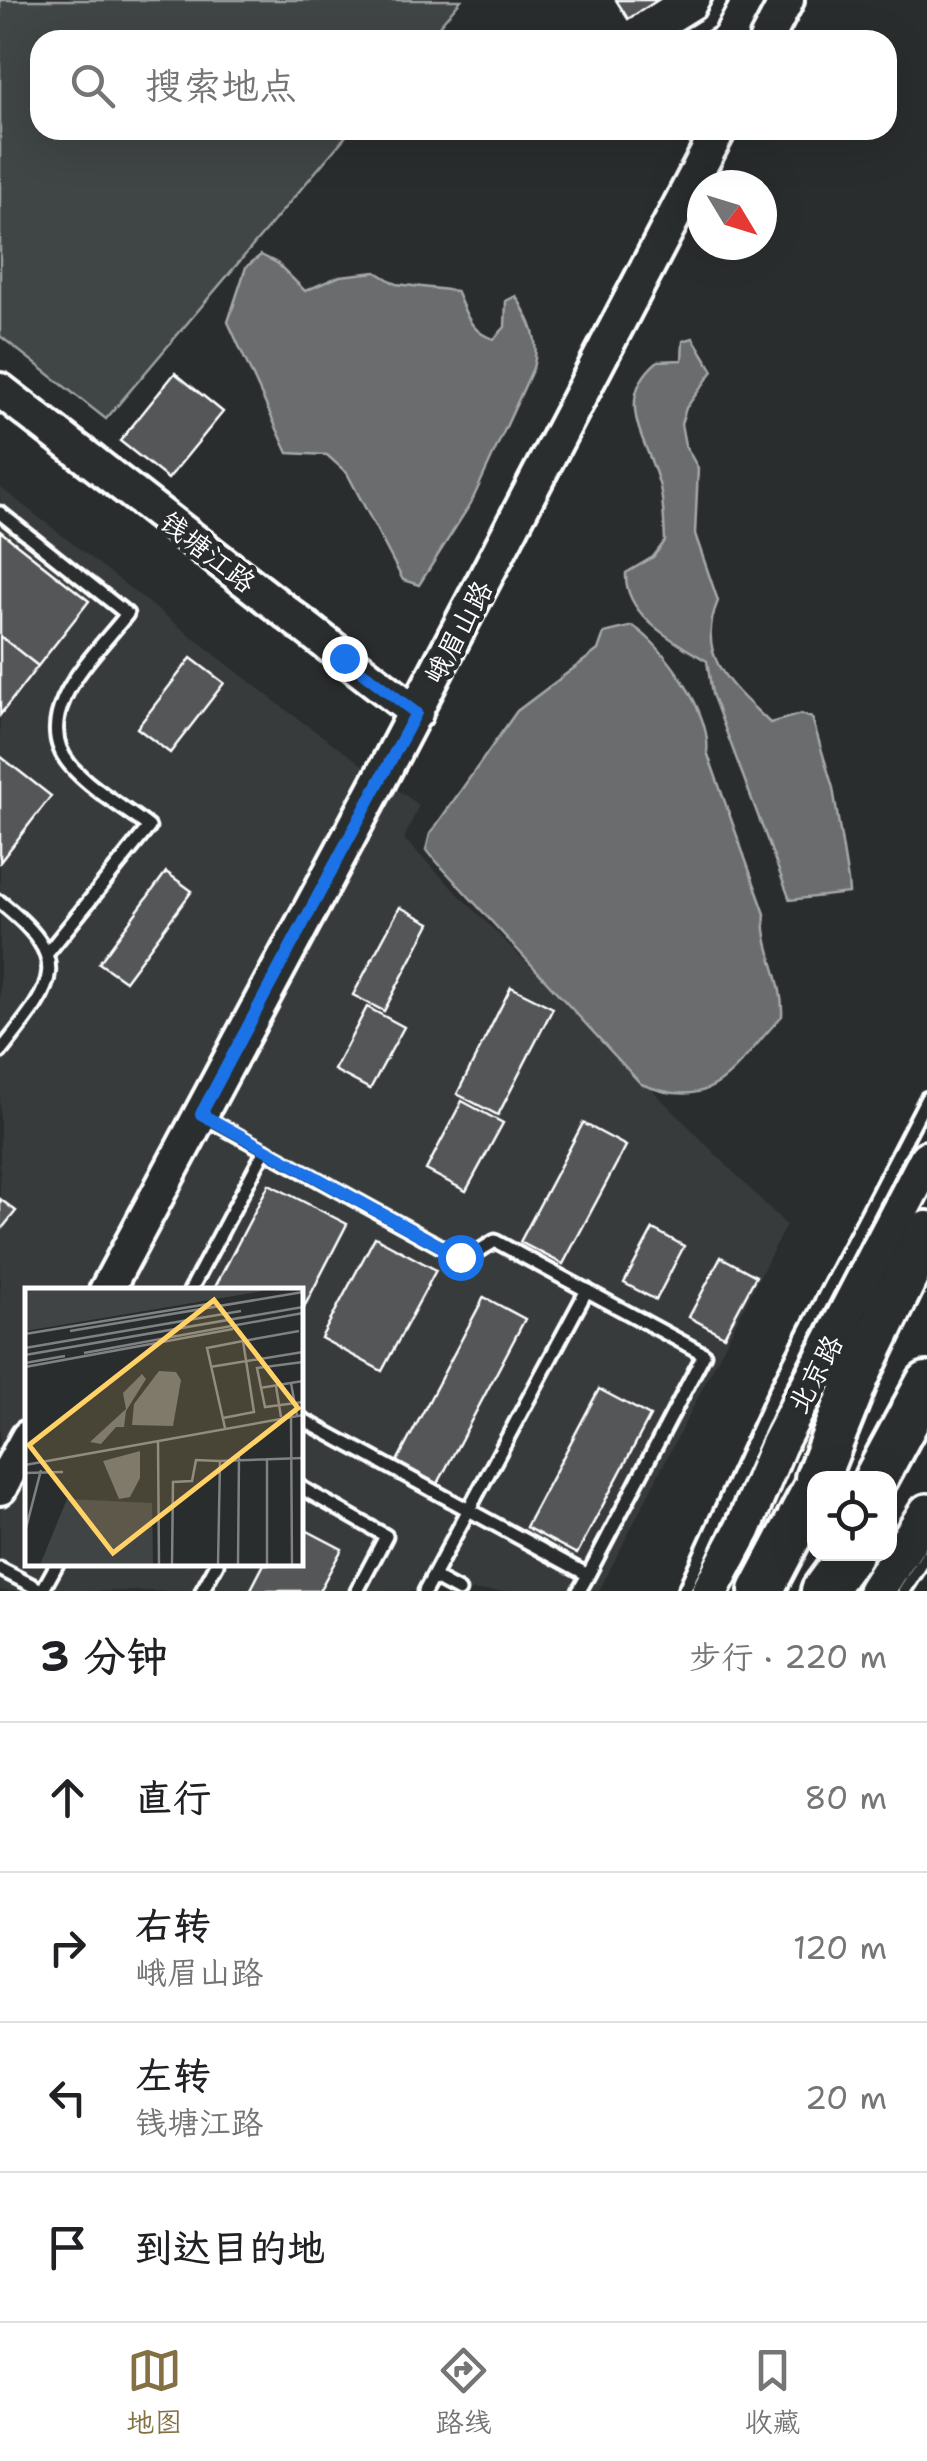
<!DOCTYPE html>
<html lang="zh">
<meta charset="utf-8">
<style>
:root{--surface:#fff;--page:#f2f2f2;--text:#202124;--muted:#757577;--line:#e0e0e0;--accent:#847042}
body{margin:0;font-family:"Shantell Sans","LXGW WenKai TC",sans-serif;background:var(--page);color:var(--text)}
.controls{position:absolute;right:30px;bottom:30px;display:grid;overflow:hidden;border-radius:20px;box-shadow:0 10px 40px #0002}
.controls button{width:90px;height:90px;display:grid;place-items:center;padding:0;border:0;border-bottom:2px solid var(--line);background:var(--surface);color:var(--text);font:50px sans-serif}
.compass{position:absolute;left:687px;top:170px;width:90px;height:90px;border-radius:50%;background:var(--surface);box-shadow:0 10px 40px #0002;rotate:128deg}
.stop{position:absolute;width:30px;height:30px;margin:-22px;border:8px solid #1a73e8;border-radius:50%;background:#fff}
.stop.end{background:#1a73e8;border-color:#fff;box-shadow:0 2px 10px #0008}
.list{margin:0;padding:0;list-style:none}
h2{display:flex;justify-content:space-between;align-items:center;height:130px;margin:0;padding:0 40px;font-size:42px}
h2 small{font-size:32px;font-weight:400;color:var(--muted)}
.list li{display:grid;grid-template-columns:65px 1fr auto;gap:30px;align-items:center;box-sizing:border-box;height:150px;padding:0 40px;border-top:2px solid var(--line)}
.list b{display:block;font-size:38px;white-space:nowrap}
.list p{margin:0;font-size:32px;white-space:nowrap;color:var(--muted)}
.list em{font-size:32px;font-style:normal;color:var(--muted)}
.icon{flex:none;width:55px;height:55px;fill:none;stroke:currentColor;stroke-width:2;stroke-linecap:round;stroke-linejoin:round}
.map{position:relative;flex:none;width:927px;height:1591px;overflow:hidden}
.search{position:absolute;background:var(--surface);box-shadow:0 10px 40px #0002;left:30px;right:30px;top:30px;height:110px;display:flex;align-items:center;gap:25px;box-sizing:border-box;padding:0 35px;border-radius:30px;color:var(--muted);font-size:38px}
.sheet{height:730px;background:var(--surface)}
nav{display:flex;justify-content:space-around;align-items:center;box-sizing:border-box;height:140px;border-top:2px solid var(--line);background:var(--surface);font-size:28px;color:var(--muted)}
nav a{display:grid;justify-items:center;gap:5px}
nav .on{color:var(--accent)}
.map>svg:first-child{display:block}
.built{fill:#373a3b;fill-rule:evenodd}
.green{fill:#414445;stroke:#a0a2a2;stroke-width:2.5}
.water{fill:#6a6c6d;stroke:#a6a7a7;stroke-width:2.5}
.building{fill:#555758;stroke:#fff;stroke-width:2.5}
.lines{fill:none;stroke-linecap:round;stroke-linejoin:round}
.lane-casing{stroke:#fff;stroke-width:19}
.secondary-casing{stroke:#fff;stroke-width:40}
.primary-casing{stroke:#fff;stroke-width:42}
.highway-casing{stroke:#fff;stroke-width:50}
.lane{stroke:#2a2d2e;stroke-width:11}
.secondary{stroke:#2a2d2e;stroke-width:32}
.primary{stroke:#2a2d2e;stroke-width:35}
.highway{stroke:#2a2d2e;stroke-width:42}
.route{stroke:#1a73e8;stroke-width:12}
.labels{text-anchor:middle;stroke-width:9;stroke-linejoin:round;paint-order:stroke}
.street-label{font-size:28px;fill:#fff;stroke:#2a2d2e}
.inset-road{fill:none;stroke:#7f8182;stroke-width:2.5}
.view{fill:#ffd166;fill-opacity:0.15;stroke:#ffd166;stroke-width:5}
.inset-edge{fill:none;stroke:#fff;stroke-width:5}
</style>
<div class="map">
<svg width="927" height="1591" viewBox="0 0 927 1591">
<rect width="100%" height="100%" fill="#2a2d2e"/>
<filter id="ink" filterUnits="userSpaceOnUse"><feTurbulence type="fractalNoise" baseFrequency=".01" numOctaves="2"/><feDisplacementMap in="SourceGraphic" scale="20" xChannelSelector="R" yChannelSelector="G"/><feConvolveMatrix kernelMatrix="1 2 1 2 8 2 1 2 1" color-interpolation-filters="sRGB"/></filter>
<g filter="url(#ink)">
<!-- built -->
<path class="built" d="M 0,487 L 290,713 L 419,805 L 404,839 L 786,1225 L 599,1591 L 0,1591 ZM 28,1291 L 300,1291 L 300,1564 L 28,1564 Z"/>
<!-- green -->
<path class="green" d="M 0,0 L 461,0 L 427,40 L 40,40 L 40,130 L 351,130 L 106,419 L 0,336 Z"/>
<!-- water -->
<path class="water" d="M 261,255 L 277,263 L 305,291 L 340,276 L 376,272 L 396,284 L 456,291 C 466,312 469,332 494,339 L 505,327 L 506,301 L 516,296 C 530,320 541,340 533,368 L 471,503 L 419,585 L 403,580 L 347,473 L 327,455 L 288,453 L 228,322 L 246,267 Z
M 693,338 L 713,371 L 686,408 L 681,424 L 685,445 L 698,468 L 695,534 L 718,601 C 694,657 732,686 770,723 L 801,714 L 812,718 L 833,788 L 848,881 L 849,893 L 790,900 L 712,694 L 707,661 C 675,642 624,616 626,573 L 653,557 L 665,541 C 664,523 664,505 660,487 C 648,440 611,400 658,361 L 682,360 L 683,341 Z
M 633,626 C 664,646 712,714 707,752 L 765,914 C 761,946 784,979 782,1016 C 733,1067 717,1115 641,1084 L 426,850 L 430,834 L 517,711 L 598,650 L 604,633 Z"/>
<!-- building -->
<path class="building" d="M 616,0 L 658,0 L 628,19 Z
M 175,373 L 223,412 L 168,479 L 120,441 Z
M 0,531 L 89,601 L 38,666 L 0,636 Z
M 0,636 L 38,666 L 0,715 Z
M 191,658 L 224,683 L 170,753 L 137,728 Z
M 0,756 L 51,796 L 0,862 Z
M 166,872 L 192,891 L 125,981 L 99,963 Z
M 400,907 L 430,923 L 384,1011 L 353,995 Z
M 511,987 L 553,1008 L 498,1115 L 457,1094 Z
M 367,1007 L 404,1027 L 370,1089 L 334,1070 Z
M 462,1101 L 503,1123 L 466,1191 L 426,1170 Z
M 583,1123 L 626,1146 L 563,1264 L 520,1242 Z
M 269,1184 L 347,1224 L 300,1315 L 300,1291 L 213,1291 Z
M 0,1199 L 16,1211 L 0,1231 Z
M 653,1229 L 684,1246 L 656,1300 L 624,1283 Z
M 375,1237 L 436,1270 L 382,1371 L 321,1338 Z
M 721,1257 L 756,1276 L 724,1336 L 689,1317 Z
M 484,1297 L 525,1319 L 435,1489 L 394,1467 Z
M 599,1389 L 650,1416 L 577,1554 L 526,1527 Z
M 300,1527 L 342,1549 L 319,1591 L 250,1591 L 264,1564 L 300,1564 Z"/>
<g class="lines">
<defs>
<path id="lane" d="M 680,40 L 709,22 L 721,0
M 0,513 L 127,614 C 97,653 27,714 70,765 C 90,789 125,808 149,827 L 49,951
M 0,902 C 76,962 53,985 0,1052
M 204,1117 L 460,1257 L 474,1254 L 495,1241 L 704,1354 L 588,1575 L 300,1418
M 190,1291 L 265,1150
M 300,1487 L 386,1536 L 357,1591
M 0,1569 L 43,1591
M 433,1577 L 459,1591
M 42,1591 L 57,1564
M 202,1591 L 217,1564
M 425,1591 L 587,1290
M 579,1591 L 588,1575
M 684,1591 L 777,1387 L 927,1098
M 904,1591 L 927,1555"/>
<path id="secondary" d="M 766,40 L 787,0
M 0,390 L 416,713
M 106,1291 L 379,781 L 719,130
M 0,1488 L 28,1437"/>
<path id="primary" d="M 710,1591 L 743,1529 L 778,1445 L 927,1159
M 876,1591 L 927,1512"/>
<path id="highway" d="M 817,1478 L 858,1375 L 927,1233
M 876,1478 L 927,1384
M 761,1591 L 814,1490
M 823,1591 L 850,1554"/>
</defs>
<!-- lane casing -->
<use href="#lane" class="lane-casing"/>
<!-- secondary casing -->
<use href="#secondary" class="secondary-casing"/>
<!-- primary casing -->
<use href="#primary" class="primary-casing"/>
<!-- highway casing -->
<use href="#highway" class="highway-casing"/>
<!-- lane -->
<use href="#lane" class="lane"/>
<!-- secondary -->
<use href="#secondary" class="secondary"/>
<!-- primary -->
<use href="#primary" class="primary"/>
<!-- highway -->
<use href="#highway" class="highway"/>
</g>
</g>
<g class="lines" filter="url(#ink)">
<!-- route -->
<path class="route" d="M 344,658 L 416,713 L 201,1114 L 460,1257"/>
</g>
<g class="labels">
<!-- street labels -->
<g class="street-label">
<text transform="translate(208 552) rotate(38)" y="10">钱塘江路</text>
<text transform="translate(458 632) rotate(-62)" y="10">峨眉山路</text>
<text transform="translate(815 1374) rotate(-62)" y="10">北京路</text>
</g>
</g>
<!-- overview -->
<g transform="translate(25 1288)">
<rect width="278" height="278" fill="#2a2d2e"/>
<path d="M 0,0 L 256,0 L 0,43 ZM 42,211 L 127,215 L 128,277 L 15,277 Z" fill="#414445"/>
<path d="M 134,83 L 151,84 L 156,92 L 148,138 L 107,137 L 109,116 ZM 117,86 L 121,91 L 101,123 L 99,139 L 91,139 L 76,156 L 65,154 L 101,121 L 98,105 ZM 115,163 L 115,190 L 105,209 L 94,211 L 78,173 Z" fill="#6a6c6d"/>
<path class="inset-road" d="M 45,43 L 278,4M 0,46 L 189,15M 218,53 L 274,43M 0,60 L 216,23M 59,65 L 278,25M 0,67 L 278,19M 278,74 L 232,80 L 240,119 L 278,114M 0,75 L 40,68M 0,79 L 208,41M 185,79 L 278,64M 266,95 L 272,128M 251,98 L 256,129M 235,100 L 278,93M 266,129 L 267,277M 198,130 L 229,124 L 218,53 L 182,60 L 200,140M 133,152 L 134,277M 0,177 L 278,127M 0,185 L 38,184M 0,244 L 16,182M 147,277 L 148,194 L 167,193 L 171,172 L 194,173M 193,277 L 195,173 L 278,170M 213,277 L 214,169M 242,277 L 242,170"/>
<path class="view" d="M 189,12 L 273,120 L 88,265 L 4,157 Z"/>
<rect width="278" height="278" class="inset-edge"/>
</g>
</svg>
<div class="controls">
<button><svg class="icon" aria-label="locate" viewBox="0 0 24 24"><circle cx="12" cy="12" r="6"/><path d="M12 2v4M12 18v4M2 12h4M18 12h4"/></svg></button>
</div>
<svg class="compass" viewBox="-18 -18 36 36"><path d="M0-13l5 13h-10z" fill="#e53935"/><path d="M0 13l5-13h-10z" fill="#757577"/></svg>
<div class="stop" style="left:460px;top:1257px"></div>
<div class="stop end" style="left:344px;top:658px"></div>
<div class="search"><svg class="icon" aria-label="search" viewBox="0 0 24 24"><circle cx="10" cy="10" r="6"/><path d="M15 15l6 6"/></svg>搜索地点</div>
</div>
<section class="sheet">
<h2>3 分钟<small>步行 · 220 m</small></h2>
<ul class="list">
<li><svg class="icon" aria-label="ahead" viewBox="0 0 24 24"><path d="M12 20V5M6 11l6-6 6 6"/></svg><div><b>直行</b></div><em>80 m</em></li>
<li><svg class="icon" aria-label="right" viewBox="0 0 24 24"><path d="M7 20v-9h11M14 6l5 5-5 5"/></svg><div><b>右转</b><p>峨眉山路</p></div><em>120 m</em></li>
<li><svg class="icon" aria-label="left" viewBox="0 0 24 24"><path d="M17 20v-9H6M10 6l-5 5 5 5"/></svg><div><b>左转</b><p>钱塘江路</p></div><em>20 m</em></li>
<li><svg class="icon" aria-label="arrive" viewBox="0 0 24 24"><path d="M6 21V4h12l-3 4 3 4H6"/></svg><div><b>到达目的地</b></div></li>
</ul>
</section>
<nav>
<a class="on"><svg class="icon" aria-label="map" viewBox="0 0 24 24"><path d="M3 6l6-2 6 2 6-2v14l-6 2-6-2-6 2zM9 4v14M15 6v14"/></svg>地图</a>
<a><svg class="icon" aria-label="directions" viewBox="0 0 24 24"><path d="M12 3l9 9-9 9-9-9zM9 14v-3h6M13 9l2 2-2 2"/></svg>路线</a>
<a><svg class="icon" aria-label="saved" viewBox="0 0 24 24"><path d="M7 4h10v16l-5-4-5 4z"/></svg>收藏</a>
</nav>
